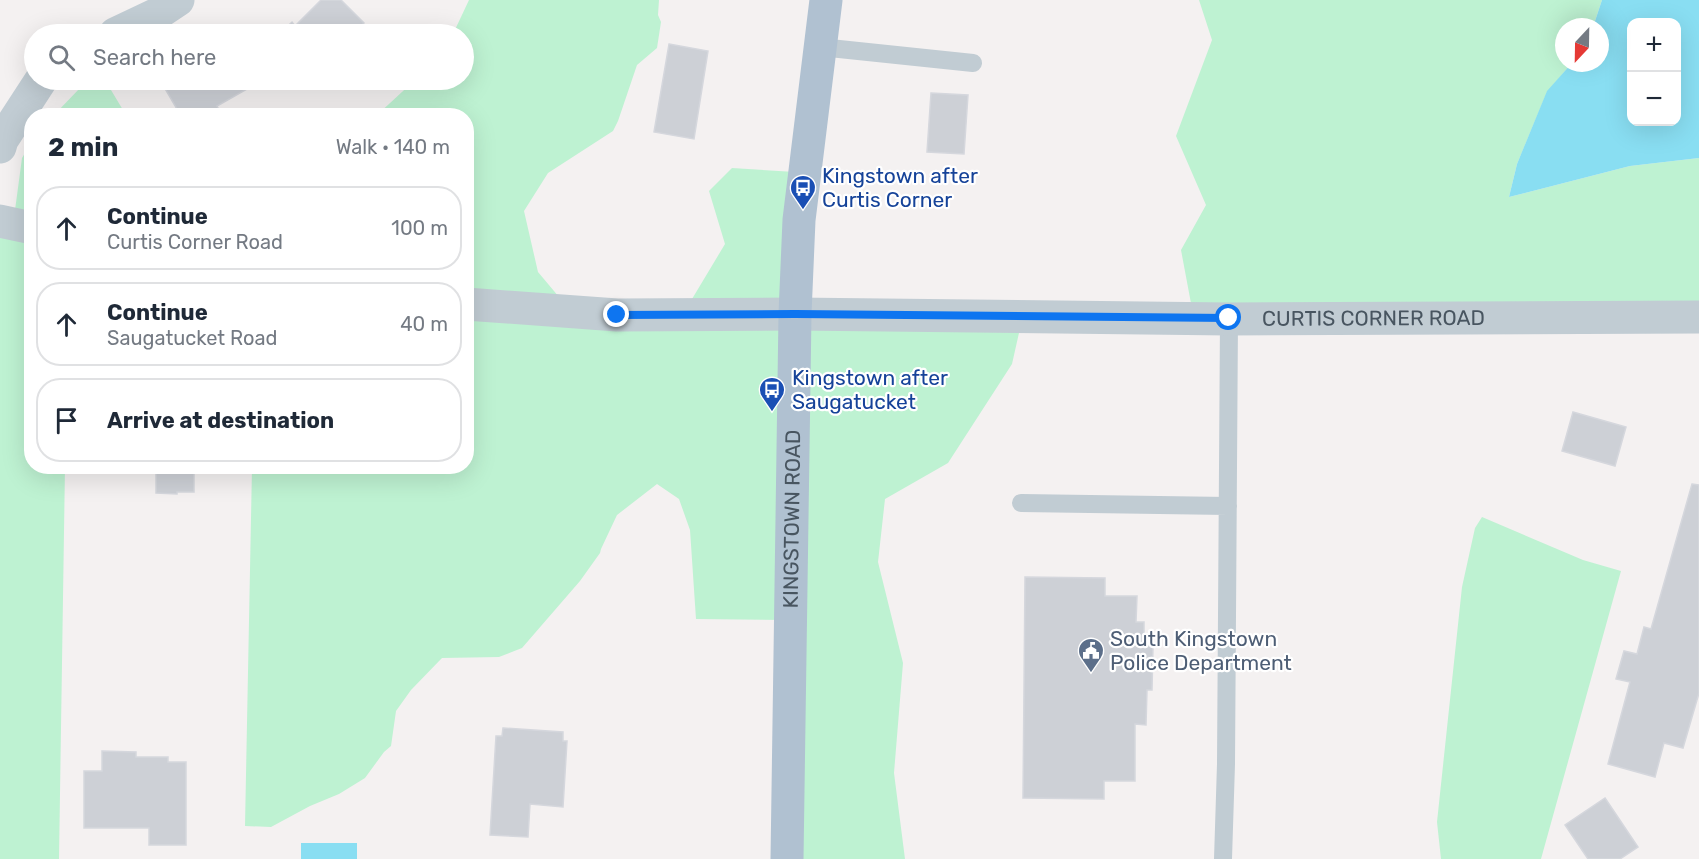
<!DOCTYPE html>
<meta charset="utf-8">
<style>
:root{--surface:#fff;--page:#f2f2f3;--text:#1f2937;--muted:#747a83;--line:#e0e1e3}
body{margin:0;font-family:Rubik,sans-serif;background:var(--page);color:var(--text)}
.controls{position:absolute;right:18px;top:18px;display:grid;overflow:hidden;border-radius:12px;box-shadow:0 6px 24px #0002}
.controls button{width:54px;height:54px;display:grid;place-items:center;padding:0;border:0;border-bottom:2px solid var(--line);background:var(--surface);color:var(--text);font:30px sans-serif}
.compass{position:absolute;left:1555px;top:18px;width:54px;height:54px;border-radius:50%;background:var(--surface);box-shadow:0 6px 24px #0002;rotate:202deg}
.stop{position:absolute;width:18px;height:18px;margin:-14px;border:4px solid #0e75f0;border-radius:50%;background:#fff}
.stop.end{background:#0e75f0;border-color:#fff;box-shadow:0 2px 6px #0008}
.list{margin:0;padding:0;list-style:none}
h2{display:flex;justify-content:space-between;align-items:center;height:78px;margin:0;padding:0 24px;font-size:26px}
h2 small{font-size:20px;font-weight:400;color:var(--muted)}
.list li{display:grid;grid-template-columns:39px 1fr auto;gap:18px;align-items:center;box-sizing:border-box;height:84px;margin:0 12px 12px;padding:0 12px;border:2px solid var(--line);border-radius:24px}
.list b{display:block;font-size:22px;white-space:nowrap}
.list p{margin:0;font-size:20px;white-space:nowrap;color:var(--muted)}
.list em{font-size:20px;font-style:normal;color:var(--muted)}
.icon{flex:none;width:33px;height:33px;fill:none;stroke:currentColor;stroke-width:2;stroke-linecap:round;stroke-linejoin:round}
.map{position:relative;flex:none;width:1699px;height:859px;overflow:hidden}
.search{position:absolute;background:var(--surface);box-shadow:0 6px 24px #0002;left:24px;top:24px;width:450px;height:66px;display:flex;align-items:center;gap:15px;box-sizing:border-box;padding:0 21px;border-radius:33px;color:var(--muted);font-size:22px}
.panel{position:absolute;background:var(--surface);box-shadow:0 6px 24px #0002;left:24px;top:108px;width:450px;height:366px;border-radius:24px}
.map>svg:first-child{display:block}
.green{fill:#bef2d2}
.water{fill:#89def2;fill-rule:evenodd}
.building{fill:#cdd0d6;stroke:#d5d7dd;stroke-width:1.5}
.lines{fill:none;stroke-linecap:round;stroke-linejoin:round}
.service{stroke:#c1ccd3;stroke-width:18}
.minor{stroke:#c1ccd3;stroke-width:33}
.tertiary{stroke:#c1ccd3;stroke-width:33}
.primary{stroke:#b0c1d1;stroke-width:33}
.route{stroke:#0e75f0;stroke-width:8}
.labels{text-anchor:middle;stroke-width:4.5;stroke-linejoin:round;paint-order:stroke}
.transit-label{font-size:21px;fill:#164399;stroke:#fff;text-anchor:start}
.street-label{font-size:21px;fill:#485560;stroke:#fff}
.service-label{font-size:21px;fill:#4e5e75;stroke:#fff;text-anchor:start}
</style>
<div class="map">
<svg width="1699" height="859" viewBox="0 0 1699 859">
<rect width="100%" height="100%" fill="#f4f1f1"/>
<!-- green -->
<path class="green" d="M 469,0 L 659,0 L 658,15 L 661,22 L 657,48 L 637,65 L 618,121 L 613,131 L 548,173 L 524,211 L 538,272 L 575,316 L 680,319 L 725,244 L 709,191 L 732,168 L 795,172 L 794,304 L 1021,324 L 1012,364 L 948,463 L 885,499 L 878,562 L 903,663 L 894,773 L 905,859 L 786,859 L 786,620 L 696,619 L 690,530 L 679,499 L 657,484 L 617,515 L 601,549 L 600,553 L 580,581 L 522,648 L 499,657 L 442,658 L 411,690 L 396,711 L 391,746 L 384,752 L 365,778 L 339,794 L 310,806 L 271,827 L 245,826 L 252,467 L 466,466 L 466,116 L 377,115 L 415,80 L 464,80 L 464,34 L 453,34 Z
M 1199,0 L 1602,0 L 1593,27 L 1564,27 L 1564,63 L 1572,63 L 1547,92 L 1517,164 L 1509,197 L 1630,166 L 1699,158 L 1699,322 L 1193,314 L 1181,250 L 1206,205 L 1176,136 L 1212,40 Z
M 105,80 L 126,115 L 54,115 L 80,88 Z
M 31,143 L 32,466 L 65,467 L 59,859 L 0,859 L 0,228 L 13,225 L 22,158 Z
M 1482,517 L 1583,560 L 1621,571 L 1541,859 L 1441,859 L 1437,822 L 1462,587 L 1475,528 Z"/>
<!-- water -->
<path class="water" d="M 1602,0 L 1699,0 L 1699,158 L 1630,166 L 1509,197 L 1517,164 L 1547,91 L 1572,63 L 1600,63 L 1600,27 L 1593,27 ZM 1632,22 L 1676,22 L 1676,122 L 1632,122 Z
M 301,843 L 357,843 L 357,859 L 301,859 Z"/>
<!-- building -->
<path class="building" d="M 321,0 L 341,0 L 364,23 L 352,34 L 279,34 L 292,22 L 295,26 Z
M 669,44 L 708,51 L 694,139 L 654,132 Z
M 160,80 L 263,80 L 217,106 L 222,116 L 181,116 Z
M 931,93 L 968,95 L 964,154 L 927,152 Z
M 1573,412 L 1626,427 L 1615,466 L 1562,451 Z
M 156,466 L 194,466 L 194,492 L 177,492 L 177,494 L 156,493 Z
M 1692,484 L 1699,485 L 1699,693 L 1683,748 L 1664,743 L 1655,777 L 1608,764 L 1630,682 L 1616,679 L 1624,651 L 1637,654 L 1644,627 L 1651,629 Z
M 1025,577 L 1105,578 L 1105,596 L 1137,596 L 1136,622 L 1144,622 L 1144,646 L 1153,646 L 1152,690 L 1147,690 L 1146,725 L 1135,724 L 1135,781 L 1104,781 L 1104,799 L 1023,798 Z
M 503,728 L 563,732 L 563,741 L 567,741 L 563,807 L 530,804 L 528,837 L 490,835 L 496,736 L 502,736 Z
M 102,751 L 136,752 L 136,757 L 168,757 L 168,762 L 186,762 L 186,845 L 149,845 L 149,828 L 84,828 L 84,771 L 102,771 Z
M 1605,798 L 1638,847 L 1620,859 L 1588,859 L 1565,825 Z"/>
<g class="lines">
<!-- service -->
<path class="service" d="M 820,47 L 973,63
M 1021,503 L 1228,506
M 1223,859 L 1226,764 L 1229,319"/>
<!-- minor -->
<path class="minor" d="M 115,34 L 157,14 L 178,0
M 0,147 L 2,140 L 41,80"/>
<!-- tertiary -->
<g class="tertiary">
<path d="M 0,221 L 32,228"/>
<path id="s1" d="M 466,304 L 617,315 L 795,314 L 1229,319 L 1699,317"/>
</g>
<!-- primary -->
<path class="primary" id="s2" d="M 787,859 L 795,314 L 799,220 L 826,0"/>
</g>
<g class="lines">
<!-- route -->
<path class="route" d="M 617,315 L 795,314 L 1229,318"/>
</g>
<!-- icons -->
<defs>
<symbol id="bus-pin" viewBox="-11 -11 22 30"><path d="M0 17L-7.5 6A9.5 9.5 0 1 1 7.5 6Z" fill="#1a4fb4" stroke="#fff"/><path d="M-5-6H5V4H4V6H2V4H-2V6H-4V4H-5ZM-3.5-4V0h7V-4ZM-3.5 1.2v1.5H-2V1.2ZM2 1.2v1.5H3.5V1.2Z" fill="#fff"/></symbol>
<symbol id="civic-pin" viewBox="-11 -11 22 30"><path d="M0 17L-7.5 6A9.5 9.5 0 1 1 7.5 6Z" fill="#5c6f8a" stroke="#fff"/><path d="M-.6-6.5H3V-4.5H.6V-3L4-1V1h2V6H-6V1h2V-1L-.6-3ZM-1.2 2.5V6h2.4V2.5Z" fill="#fff"/></symbol>
</defs>
<g fill-rule="evenodd">
<use href="#bus-pin" x="788" y="173" width="30" height="40"/>
<use href="#bus-pin" x="757" y="375" width="30" height="40"/>
<use href="#civic-pin" x="1076" y="636" width="30" height="40"/>
</g>
<g class="labels">
<!-- transit labels -->
<g class="transit-label">
<text x="822" y="183">Kingstown after<tspan x="822" dy="24">Curtis Corner</tspan></text>
<text x="792" y="385">Kingstown after<tspan x="792" dy="24">Saugatucket</tspan></text>
</g>
<!-- street labels -->
<g class="street-label">
<text dy="7" stroke="none"><textPath href="#s1" startOffset="908">CURTIS CORNER ROAD</textPath></text>
<text dy="7" stroke="none"><textPath href="#s2" startOffset="340">KINGSTOWN ROAD</textPath></text>
</g>
<!-- service labels -->
<g class="service-label">
<text x="1110" y="646">South Kingstown<tspan x="1110" dy="24">Police Department</tspan></text>
</g>
</g>
</svg>
<div class="controls">
<button>+</button>
<button>−</button>
</div>
<svg class="compass" viewBox="-18 -18 36 36"><path d="M0-13l5 13h-10z" fill="#e53935"/><path d="M0 13l5-13h-10z" fill="#747a83"/></svg>
<div class="stop" style="left:1229px;top:318px"></div>
<div class="stop end" style="left:617px;top:315px"></div>
<div class="search"><svg class="icon" aria-label="search" viewBox="0 0 24 24"><circle cx="10" cy="10" r="6"/><path d="M15 15l6 6"/></svg>Search here</div>
<section class="panel">
<h2>2 min<small>Walk · 140 m</small></h2>
<ul class="list">
<li><svg class="icon" aria-label="ahead" viewBox="0 0 24 24"><path d="M12 20V5M6 11l6-6 6 6"/></svg><div><b>Continue</b><p>Curtis Corner Road</p></div><em>100 m</em></li>
<li><svg class="icon" aria-label="ahead" viewBox="0 0 24 24"><path d="M12 20V5M6 11l6-6 6 6"/></svg><div><b>Continue</b><p>Saugatucket Road</p></div><em>40 m</em></li>
<li><svg class="icon" aria-label="arrive" viewBox="0 0 24 24"><path d="M6 21V4h12l-3 4 3 4H6"/></svg><div><b>Arrive at destination</b></div></li>
</ul>
</section>
</div>
